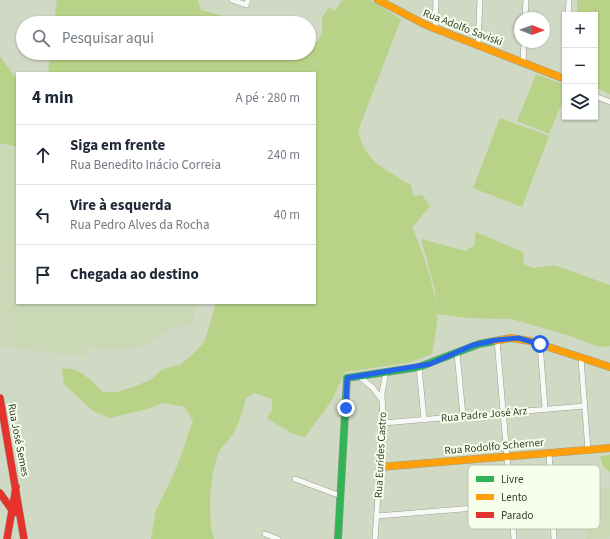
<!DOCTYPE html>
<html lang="pt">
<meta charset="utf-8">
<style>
:root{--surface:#fff;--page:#f2f2f3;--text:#1f2937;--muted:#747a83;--line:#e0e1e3}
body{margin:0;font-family:"Source Sans 3",sans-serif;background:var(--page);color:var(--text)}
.controls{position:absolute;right:12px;top:12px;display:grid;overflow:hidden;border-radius:0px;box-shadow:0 1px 3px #0004}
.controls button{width:36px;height:36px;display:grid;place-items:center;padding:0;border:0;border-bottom:1px solid var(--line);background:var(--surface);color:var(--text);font:20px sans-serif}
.compass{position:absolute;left:514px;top:12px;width:36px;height:36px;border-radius:50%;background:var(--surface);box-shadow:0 1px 3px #0004;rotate:91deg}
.stop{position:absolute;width:12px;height:12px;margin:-9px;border:3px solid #2563eb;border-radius:50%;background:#fff}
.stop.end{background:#2563eb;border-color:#fff;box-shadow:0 1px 4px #0008}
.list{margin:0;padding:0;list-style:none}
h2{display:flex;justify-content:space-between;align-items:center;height:52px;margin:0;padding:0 16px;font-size:17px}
h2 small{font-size:13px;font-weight:400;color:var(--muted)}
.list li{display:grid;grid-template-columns:26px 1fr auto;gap:12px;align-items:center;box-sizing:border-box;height:60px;padding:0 16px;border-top:1px solid var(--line)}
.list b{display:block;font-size:15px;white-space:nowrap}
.list p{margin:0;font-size:13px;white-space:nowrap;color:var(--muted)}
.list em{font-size:13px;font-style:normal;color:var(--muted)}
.icon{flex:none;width:22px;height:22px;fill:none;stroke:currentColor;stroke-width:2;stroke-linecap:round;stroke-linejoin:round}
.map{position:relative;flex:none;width:610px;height:539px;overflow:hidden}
.search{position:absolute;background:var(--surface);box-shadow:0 1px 3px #0004;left:16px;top:16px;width:300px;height:44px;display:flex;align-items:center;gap:10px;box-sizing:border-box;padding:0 14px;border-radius:22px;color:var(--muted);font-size:15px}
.panel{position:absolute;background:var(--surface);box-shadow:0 1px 3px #0004;left:16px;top:72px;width:300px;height:232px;border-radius:0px}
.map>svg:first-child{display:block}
.built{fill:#cad8b6}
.green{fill:#b8d288}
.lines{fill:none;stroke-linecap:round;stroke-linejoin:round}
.street-casing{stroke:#99a08f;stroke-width:6}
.fast-casing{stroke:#99a08f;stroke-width:8}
.slow-casing{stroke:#99a08f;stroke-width:8}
.jam-casing{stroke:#99a08f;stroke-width:8}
.street{stroke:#f8f9f6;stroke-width:5}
.fast{stroke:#30b455;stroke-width:7}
.slow{stroke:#ff9f0a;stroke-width:7}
.jam{stroke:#e5322d;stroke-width:7}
.route{stroke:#2563eb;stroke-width:5}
.labels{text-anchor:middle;stroke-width:4;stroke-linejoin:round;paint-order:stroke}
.street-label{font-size:11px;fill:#363c2d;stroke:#f7ffec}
.key{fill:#f7ffec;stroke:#bdc4b3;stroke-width:1}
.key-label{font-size:11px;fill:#363c2d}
</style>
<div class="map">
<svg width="610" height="539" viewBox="0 0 610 539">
<rect width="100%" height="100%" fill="#d0d9c3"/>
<!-- built -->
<path class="built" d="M 0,145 L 17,149 L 17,303 L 196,303 L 192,326 L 172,327 L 151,342 L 135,348 L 120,350 L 88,348 L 86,357 L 1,346 Z
M 579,487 L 610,488 L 610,537 L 587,539 Z"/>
<!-- green -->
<path class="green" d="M 57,0 L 198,0 L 201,10 L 247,23 L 54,23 Z
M 342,0 L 370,0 L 401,19 L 358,131 C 365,162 386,170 411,185 L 413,196 L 422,195 L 430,206 L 412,228 C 423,250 439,299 437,323 C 436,334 433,343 432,354 L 407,363 L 345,372 L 332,400 L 305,437 L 293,434 L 267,418 L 272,410 L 272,399 L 254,393 L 246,398 C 243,409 240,421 234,432 C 229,441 219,448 217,457 C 210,480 207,517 214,539 L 151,539 L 156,510 L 176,469 L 193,421 L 185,407 L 162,403 L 148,409 L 109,418 L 93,411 L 64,384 L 62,369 C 79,366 91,381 103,392 L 117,392 L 136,386 L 150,380 L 163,369 L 180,365 L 195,352 L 205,341 L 216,303 L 315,303 L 315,73 L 48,73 L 50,53 L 309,53 L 309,37 L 312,42 L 318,41 L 322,33 L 322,18 L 329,7 L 335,11 Z
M 577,0 L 610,0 L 610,94 L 595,87 L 595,15 L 577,15 Z
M 0,56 L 17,80 L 17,147 L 0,143 Z
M 536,74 L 565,85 L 565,96 L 549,134 L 517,121 Z
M 500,118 L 549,136 L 522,207 L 473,188 Z
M 476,232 L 523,252 L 524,264 L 533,268 L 554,265 L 610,285 L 610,346 L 599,347 L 570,336 L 512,319 L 466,318 L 437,314 L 435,289 L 421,239 L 465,251 L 474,246 Z
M 610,455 L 610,472 L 602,465 L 600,456 Z"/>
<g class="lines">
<defs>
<path id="street" d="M 232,0 L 246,5 L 248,0
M 568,15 L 569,0
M 525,18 L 526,0
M 435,28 L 436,0
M 478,45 L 480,0
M 523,61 L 524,42
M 595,96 L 610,102
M 497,340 L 514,539
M 540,344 L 545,409
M 457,353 L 463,416
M 581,359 L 588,450
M 419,367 L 424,419
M 359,376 L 373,388 L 382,400
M 383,423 L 585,406
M 549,453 L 554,539
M 295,479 L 341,496
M 377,516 L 511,505
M 265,534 L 278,539
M 375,539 L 383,423 L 382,393 L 386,372"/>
<path id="fast" d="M 338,539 L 347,378 L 419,367 L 479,344 L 495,341"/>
<path id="slow" d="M 378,0 L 426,25 L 565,79
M 495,341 L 511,338 L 530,341 L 610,367
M 380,467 L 610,448"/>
<path id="jam" d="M 0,398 L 24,539
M 0,493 L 14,513
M 7,539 L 16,487"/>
</defs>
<!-- street casing -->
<use href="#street" class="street-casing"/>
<!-- fast casing -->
<use href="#fast" class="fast-casing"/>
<!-- slow casing -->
<use href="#slow" class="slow-casing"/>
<!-- jam casing -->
<use href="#jam" class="jam-casing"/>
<!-- street -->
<use href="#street" class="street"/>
<!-- fast -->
<use href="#fast" class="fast"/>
<!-- slow -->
<use href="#slow" class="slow"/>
<!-- jam -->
<use href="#jam" class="jam"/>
</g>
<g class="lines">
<!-- route -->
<path class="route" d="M 346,408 L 347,378 L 430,364 L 473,345 L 497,340 L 518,338 L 540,344"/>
</g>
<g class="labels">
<!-- street labels -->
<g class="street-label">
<text transform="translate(463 27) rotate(21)" y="4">Rua Adolfo Saviski</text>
<text transform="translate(484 414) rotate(-5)" y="4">Rua Padre José Arz</text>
<text transform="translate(19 440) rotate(79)" y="4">Rua José Semes</text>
<text transform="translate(494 446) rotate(-5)" y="4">Rua Rodolfo Scherner</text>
<text transform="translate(380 455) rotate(-87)" y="4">Rua Eurides Castro</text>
</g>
</g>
<!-- legend -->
<rect x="468" y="465" width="132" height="64" rx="6" class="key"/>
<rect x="476" y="476" width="18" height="6" fill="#30b455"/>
<rect x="476" y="494" width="18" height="6" fill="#ff9f0a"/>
<rect x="476" y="512" width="18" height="6" fill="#e5322d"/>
<g class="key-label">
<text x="501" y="483">Livre</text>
<text x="501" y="501">Lento</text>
<text x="501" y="519">Parado</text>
</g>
</svg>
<div class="controls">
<button>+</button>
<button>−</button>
<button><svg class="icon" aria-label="layers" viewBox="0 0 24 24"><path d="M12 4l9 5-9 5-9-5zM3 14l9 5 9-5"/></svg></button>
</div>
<svg class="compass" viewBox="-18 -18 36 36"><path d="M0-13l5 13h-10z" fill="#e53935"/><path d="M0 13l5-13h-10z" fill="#747a83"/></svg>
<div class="stop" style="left:540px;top:344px"></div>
<div class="stop end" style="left:346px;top:408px"></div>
<div class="search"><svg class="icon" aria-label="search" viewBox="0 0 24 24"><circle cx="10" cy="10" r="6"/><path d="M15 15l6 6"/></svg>Pesquisar aqui</div>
<section class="panel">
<h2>4 min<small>A pé · 280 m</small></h2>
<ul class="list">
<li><svg class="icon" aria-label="ahead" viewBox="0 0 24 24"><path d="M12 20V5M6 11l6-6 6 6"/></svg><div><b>Siga em frente</b><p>Rua Benedito Inácio Correia</p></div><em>240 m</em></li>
<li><svg class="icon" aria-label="left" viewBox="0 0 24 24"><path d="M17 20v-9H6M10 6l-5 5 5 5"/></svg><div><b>Vire à esquerda</b><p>Rua Pedro Alves da Rocha</p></div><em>40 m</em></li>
<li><svg class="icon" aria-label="arrive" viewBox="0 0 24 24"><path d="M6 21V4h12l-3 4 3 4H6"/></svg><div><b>Chegada ao destino</b></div></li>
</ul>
</section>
</div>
